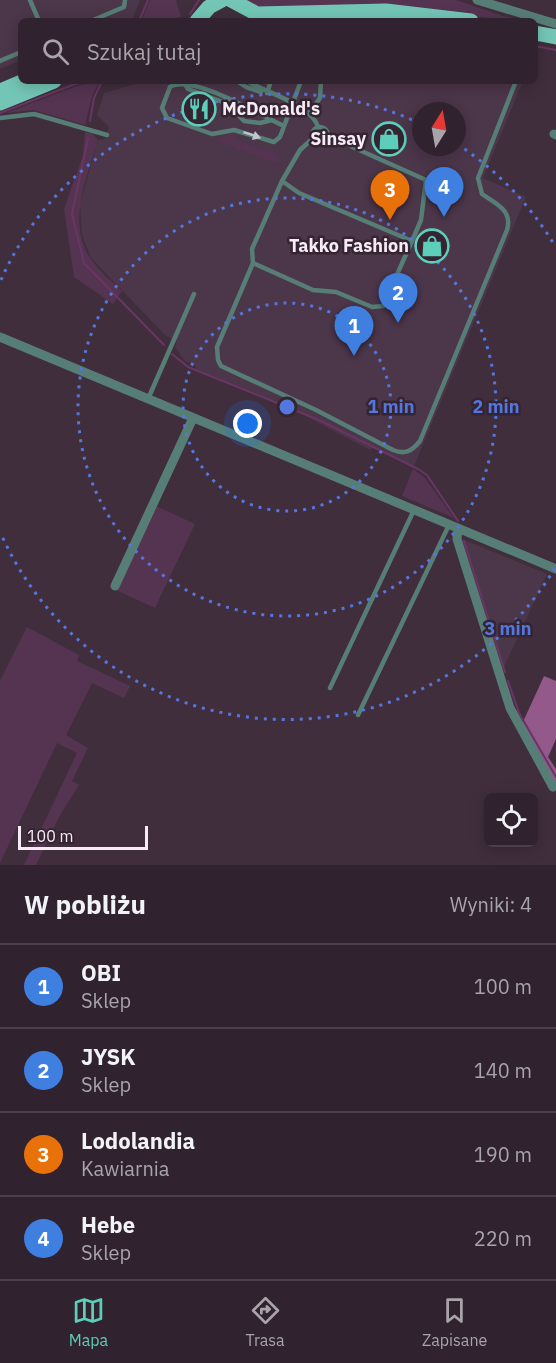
<!DOCTYPE html>
<html lang="pl">
<meta charset="utf-8">
<style>
:root{--surface:#30222e;--page:#382a36;--text:#f1f3f6;--muted:#a8a4aa;--line:#4b3f4a;--accent:#5cceba}
body{margin:0;font-family:"IBM Plex Sans",sans-serif;background:var(--page);color:var(--text)}
.controls{position:absolute;right:18px;bottom:18px;display:grid;overflow:hidden;border-radius:9px;box-shadow:0 3px 15px #0003}
.controls button{width:54px;height:54px;display:grid;place-items:center;padding:0;border:0;border-bottom:2px solid var(--line);background:var(--surface);color:var(--text);font:30px sans-serif}
.compass{position:absolute;left:412px;top:102px;width:54px;height:54px;border-radius:50%;background:var(--surface);box-shadow:0 3px 15px #0003;rotate:11deg}
.scale{position:absolute;left:18px;bottom:15px;width:130px;box-sizing:border-box;padding-left:6px;border:3px solid #f7ecf5;border-top:0;font-size:16px;line-height:21px;white-space:nowrap;color:#f7ecf5;-webkit-text-stroke:4px #352432;paint-order:stroke}
.you{position:absolute;left:248px;top:424px;width:21px;height:21px;margin:-15px;border:4px solid #fff;border-radius:50%;background:#1a73e8;box-shadow:0 0 0 9px #1a73e833}
.badge{display:grid;place-items:center;width:39px;height:39px;border-radius:50%;background:var(--accent);color:#fff;font-size:20px;font-weight:700}
.pin{position:absolute;translate:-50% -50px;filter:drop-shadow(0 2px 3px #0008)}
.pin::after{content:'';position:absolute;top:32px;width:21px;height:18px;background:inherit;clip-path:polygon(0 0,100% 0,50% 100%)}
.list{margin:0;padding:0;list-style:none}
h2{display:flex;justify-content:space-between;align-items:center;height:78px;margin:0;padding:0 24px;font-size:26px}
h2 small{font-size:20px;font-weight:400;color:var(--muted)}
.list li{display:grid;grid-template-columns:39px 1fr auto;gap:18px;align-items:center;box-sizing:border-box;height:84px;padding:0 24px;border-top:2px solid var(--line)}
.list b{display:block;font-size:22px;white-space:nowrap}
.list p{margin:0;font-size:20px;white-space:nowrap;color:var(--muted)}
.list em{font-size:20px;font-style:normal;color:var(--muted)}
.icon{flex:none;width:33px;height:33px;fill:none;stroke:currentColor;stroke-width:2;stroke-linecap:round;stroke-linejoin:round}
.map{position:relative;flex:none;width:556px;height:865px;overflow:hidden}
.search{position:absolute;background:var(--surface);box-shadow:0 3px 15px #0003;left:18px;right:18px;top:18px;height:66px;display:flex;align-items:center;gap:15px;box-sizing:border-box;padding:0 21px;border-radius:9px;color:var(--muted);font-size:22px}
.sheet{height:414px;background:var(--surface)}
nav{display:flex;justify-content:space-around;align-items:center;box-sizing:border-box;height:84px;border-top:2px solid var(--line);background:var(--surface);font-size:16px;color:var(--muted)}
nav a{display:grid;justify-items:center;gap:3px}
nav .on{color:var(--accent)}
.map>svg:first-child{display:block}
.built{fill:#4c364a;fill-rule:evenodd}
.green{fill:#553451}
.forest{fill:#92598a}
.lines{fill:none;stroke-linecap:round;stroke-linejoin:round}
.stream{stroke:#6a3564;stroke-width:2}
.service{stroke:#577e76;stroke-width:4.5}
.minor{stroke:#577e76;stroke-width:9}
.primary{stroke:#73c6b6;stroke-width:15}
.oneway{fill:#bfc6c9}
.ring{fill:none;stroke:#5476df;stroke-width:3;stroke-dasharray:3 6}
.labels{text-anchor:middle;stroke-width:5;stroke-linejoin:round;paint-order:stroke}
.poi-label{font-size:18px;font-weight:bold;fill:#f7ecf5;stroke:#352432;text-anchor:end}
.centre{fill:#5476df;stroke:#352432;stroke-width:3}
.ring-label{font-size:18px;text-anchor:middle;font-weight:bold;fill:#5476df;stroke:#352432;stroke-width:5;stroke-linejoin:round;paint-order:stroke}
</style>
<div class="map">
<svg width="556" height="865" viewBox="0 0 556 865">
<rect width="100%" height="100%" fill="#402e3d"/>
<!-- built -->
<path class="built" d="M 0,0 L 140,0 L 132,21 L 21,21 L 21,60 L 0,69 Z
M 147,81 L 523,81 L 483,178 L 526,197 L 414,466 L 372,448 L 370,450 L 294,410 L 195,370 L 196,366 L 185,361 L 175,347 L 177,341 L 165,335 L 91,258 L 82,235 L 80,204 L 98,140 L 105,139 L 109,127 L 97,115 L 104,93 ZM 421,111 L 457,111 L 457,147 L 421,147 Z
M 462,539 L 547,574 L 502,671 L 489,631 Z"/>
<!-- green -->
<path class="green" d="M 150,0 L 176,0 L 181,17 L 161,21 L 141,21 Z
M 245,0 L 456,0 L 503,16 L 529,21 L 467,16 L 264,10 Z
M 100,81 L 92,96 L 85,125 L 33,110 L 6,113 L 77,86 Z
M 85,132 L 92,133 L 98,140 C 88,174 70,214 85,249 C 93,266 109,279 122,291 L 113,304 L 74,277 L 64,209 L 83,155 Z
M 234,132 L 236,140 L 277,154 L 280,164 L 216,141 Z
M 413,469 L 424,477 L 454,518 L 402,496 Z
M 156,506 L 195,524 L 155,608 L 116,590 Z
M 27,627 L 79,655 L 77,661 L 130,686 L 124,698 L 92,683 L 66,735 L 88,748 L 72,781 L 79,785 L 60,815 L 36,865 L 24,865 L 77,753 L 57,743 L 0,863 L 0,681 Z"/>
<!-- forest -->
<path class="forest" d="M 544,676 L 556,681 L 556,739 L 548,757 L 556,769 L 556,785 L 522,724 Z"/>
<g class="lines">
<!-- stream -->
<path class="stream" d="M 190,14 L 199,0
M 139,21 L 148,0
M 535,46 L 556,50
M 0,113 L 75,84 L 92,81
M 90,121 L 94,98 L 102,81
M 88,138 L 72,214 L 84,263 L 164,345
M 172,354 L 188,367 L 319,420 L 418,469 L 427,475 L 458,521
M 464,541 L 505,672
M 508,681 L 519,713 L 556,777"/>
<!-- service -->
<path class="service" d="M 30,0 L 39,21
M 91,21 L 124,7 L 125,0
M 0,61 L 21,52
M 237,81 L 246,87 L 261,92
M 247,81 C 267,93 312,105 318,127
M 185,84 L 188,89 L 228,104 L 244,121 L 260,123 L 272,120
M 267,93 L 271,81
M 310,112 L 320,98 L 321,81
M 0,118 L 34,114 L 107,135
M 284,126 C 261,116 192,73 170,87 L 162,108 L 167,118 L 212,134 L 234,130 L 274,142 L 280,137 L 301,81
M312 135a8 8 0 1 1 16 0a8 8 0 1 1-16 0Z
M 328,136 L 426,180 L 421,220 L 412,241
M 282,181 L 299,193 L 412,241 L 383,306 L 372,307 L 336,292 L 313,290 L 253,263 L 252,249 Z
M 282,181 L 300,150 L 312,139
M 253,263 L 217,347 L 218,360 L 221,366 L 316,410 L 393,450 C 405,455 412,451 420,441 L 507,230 C 513,210 496,204 482,194 L 478,178 L 516,81
M 148,399 L 194,294
M 330,688 L 414,510
M 358,715 L 449,525"/>
<!-- minor -->
<path class="minor" d="M 477,0 L 556,24
M 554,134 L 556,135
M 0,337 L 556,569
M 458,528 L 457,539 L 510,708 L 553,787
M 115,586 L 193,418"/>
<!-- primary -->
<path class="primary" d="M 231,0 L 257,14 L 386,11 L 471,21
M 197,21 L 209,7 L 222,0
M 535,33 L 556,37
M 0,91 L 24,81
M 0,103 L 54,81"/>
</g>
<!-- one-way arrows -->
<defs><path id="oneway-solid" d="M-6-.8H1V-3.2L6.5 0L1 3.2V.8H-6Z" transform="scale(1.5)"/></defs>
<use class="oneway" href="#oneway-solid" transform="translate(252 135) rotate(19)"/>
<!-- distance rings -->
<g class="ring">
<circle cx="287" cy="407" r="104"/>
<circle cx="287" cy="407" r="209"/>
<path d="M555 568A313 313 0 0 1 1 534M1 280A313 313 0 0 1 419 123M457 144A313 313 0 0 1 555 246"/>
</g>
<!-- icons -->
<defs>
<symbol id="restaurant-ring" viewBox="-11 -11 22 22"><circle r="9.5" fill="#352432" stroke="#5cceba" stroke-width="1.5"/><path d="M-5-6h1v4h1v-4h1v4h1v-4h1v5L-1.5 .5V6h-2V.5L-5-1ZM5-6V6H3V1.5H1.5Q1.5-4 5-6Z" fill="#5cceba"/></symbol>
<symbol id="shop-ring" viewBox="-11 -11 22 22"><circle r="9.5" fill="#352432" stroke="#5cceba" stroke-width="1.5"/><path d="M-5-2.5h2.3a2.7 3.5 0 0 1 5.4 0H5L5.5 6h-11ZM-1.5-2.5h3a1.5 2.3 0 0 0-3 0Z" fill="#5cceba"/></symbol>
</defs>
<g fill-rule="evenodd">
<use href="#restaurant-ring" x="180" y="90" width="38" height="38"/>
<use href="#shop-ring" x="370" y="120" width="38" height="38"/>
<use href="#shop-ring" x="413" y="227" width="38" height="38"/>
</g>
<g class="labels">
<!-- poi labels -->
<g class="poi-label">
<text x="222" y="115" text-anchor="start">McDonald's</text>
<text x="366" y="145">Sinsay</text>
<text x="409" y="252">Takko Fashion</text>
</g>
</g>
<circle cx="287" cy="407" r="9" class="centre"/>
<g class="ring-label">
<text x="391" y="413">1 min</text>
<text x="496" y="413">2 min</text>
<text x="508" y="635">3 min</text>
</g>
</svg>
<div class="controls">
<button><svg class="icon" aria-label="locate" viewBox="0 0 24 24"><circle cx="12" cy="12" r="6"/><path d="M12 2v4M12 18v4M2 12h4M18 12h4"/></svg></button>
</div>
<svg class="compass" viewBox="-18 -18 36 36"><path d="M0-13l5 13h-10z" fill="#e53935"/><path d="M0 13l5-13h-10z" fill="#a8a4aa"/></svg>
<div class="scale">100 m</div>
<div class="you"></div>
<div class="pin badge" style="left:354px;top:356px;background:#3f7fe0">1</div>
<div class="pin badge" style="left:398px;top:323px;background:#3f7fe0">2</div>
<div class="pin badge" style="left:390px;top:220px;background:#e8710a">3</div>
<div class="pin badge" style="left:444px;top:217px;background:#3f7fe0">4</div>
<div class="search"><svg class="icon" aria-label="search" viewBox="0 0 24 24"><circle cx="10" cy="10" r="6"/><path d="M15 15l6 6"/></svg>Szukaj tutaj</div>
</div>
<section class="sheet">
<h2>W pobliżu<small>Wyniki: 4</small></h2>
<ul class="list">
<li><span class="badge" style="background:#3f7fe0">1</span><div><b>OBI</b><p>Sklep</p></div><em>100 m</em></li>
<li><span class="badge" style="background:#3f7fe0">2</span><div><b>JYSK</b><p>Sklep</p></div><em>140 m</em></li>
<li><span class="badge" style="background:#e8710a">3</span><div><b>Lodolandia</b><p>Kawiarnia</p></div><em>190 m</em></li>
<li><span class="badge" style="background:#3f7fe0">4</span><div><b>Hebe</b><p>Sklep</p></div><em>220 m</em></li>
</ul>
</section>
<nav>
<a class="on"><svg class="icon" aria-label="map" viewBox="0 0 24 24"><path d="M3 6l6-2 6 2 6-2v14l-6 2-6-2-6 2zM9 4v14M15 6v14"/></svg>Mapa</a>
<a><svg class="icon" aria-label="directions" viewBox="0 0 24 24"><path d="M12 3l9 9-9 9-9-9zM9 14v-3h6M13 9l2 2-2 2"/></svg>Trasa</a>
<a><svg class="icon" aria-label="saved" viewBox="0 0 24 24"><path d="M7 4h10v16l-5-4-5 4z"/></svg>Zapisane</a>
</nav>
